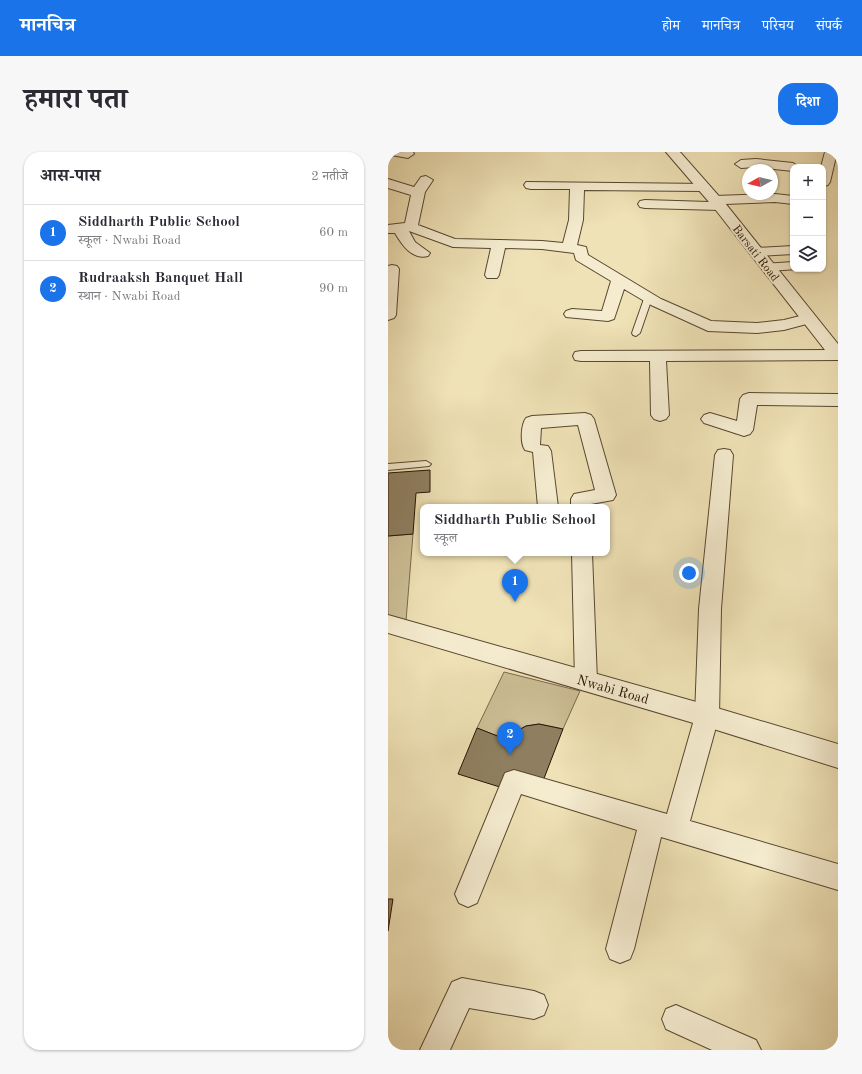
<!DOCTYPE html>
<html lang="hi">
<meta charset="utf-8">
<style>
:root{--surface:#fff;--page:#f7f7f7;--text:#2b2b33;--muted:#7c7c81;--line:#e1e1e2;--accent:#1a73e8}
body{margin:0;font-family:"Old Standard TT","Noto Serif Devanagari",serif;background:var(--page);color:var(--text)}
.controls{position:absolute;right:12px;top:12px;display:grid;overflow:hidden;border-radius:8px;box-shadow:0 1px 3px #0004}
.controls button{width:36px;height:36px;display:grid;place-items:center;padding:0;border:0;border-bottom:1px solid var(--line);background:var(--surface);color:var(--text);font:20px sans-serif}
.compass{position:absolute;left:354px;top:12px;width:36px;height:36px;border-radius:50%;background:var(--surface);box-shadow:0 1px 3px #0004;rotate:262deg}
.you{position:absolute;left:301px;top:421px;width:14px;height:14px;margin:-10px;border:3px solid #fff;border-radius:50%;background:#1a73e8;box-shadow:0 0 0 6px #1a73e833}
.badge{display:grid;place-items:center;width:26px;height:26px;border-radius:50%;background:var(--accent);color:#fff;font-size:13px;font-weight:700}
.pin{position:absolute;translate:-50% -33px;filter:drop-shadow(0 1px 2px #0008)}
.pin::after{content:'';position:absolute;top:21px;width:14px;height:12px;background:inherit;clip-path:polygon(0 0,100% 0,50% 100%)}
.popup{position:absolute;left:32px;top:352px;width:190px;height:52px;box-sizing:border-box;display:grid;place-content:center;border-radius:8px;background:var(--surface);filter:drop-shadow(0 1px 3px #0005);font-size:13px;white-space:nowrap;color:var(--muted)}
.popup b{font-size:15px;color:var(--text)}
.popup::after{content:'';position:absolute;left:50%;top:100%;margin-left:-8px;border:8px solid transparent;border-top-color:var(--surface)}
.list{margin:0;padding:0;list-style:none}
h2{display:flex;justify-content:space-between;align-items:center;height:52px;margin:0;padding:0 16px;font-size:17px}
h2 small{font-size:13px;font-weight:400;color:var(--muted)}
.list li{display:grid;grid-template-columns:26px 1fr auto;gap:12px;align-items:center;box-sizing:border-box;height:56px;padding:0 16px;border-top:1px solid var(--line)}
.list b{display:block;font-size:15px;white-space:nowrap}
.list p{margin:0;font-size:13px;white-space:nowrap;color:var(--muted)}
.list em{font-size:13px;font-style:normal;color:var(--muted)}
.icon{flex:none;width:22px;height:22px;fill:none;stroke:currentColor;stroke-width:2;stroke-linecap:round;stroke-linejoin:round}
.map{position:relative;flex:none;width:450px;height:898px;overflow:hidden;border-radius:16px}
header{display:flex;align-items:center;gap:24px;box-sizing:border-box;height:56px;padding:0 20px;background:var(--accent);color:#fff}
header strong{font-size:19px}
nav{display:flex;gap:22px;margin-inline-start:auto;font-size:14px}
.intro{display:flex;align-items:center;justify-content:space-between;box-sizing:border-box;height:96px;padding:0 24px}
h1{margin:0;font-size:28px}
.button{padding:10px 18px;border-radius:16px;background:var(--accent);color:#fff;font-size:14px;font-weight:700}
main{display:flex;gap:24px;padding:0 24px}
aside{flex:1;background:var(--surface);border-radius:16px;box-shadow:0 1px 3px #0004}
.map>svg:first-child{display:block}
.green{fill:#cdbf97;stroke:#7a694c}
.building{fill:#8f7f60;stroke:#261302}
.lines{fill:none;stroke-linecap:round;stroke-linejoin:round}
.service-casing{stroke:#58472f;stroke-width:2}
.minor-casing{stroke:#58472f;stroke-width:2}
.tertiary-casing{stroke:#58472f;stroke-width:2}
.service{fill:#f5ecd0;fill-rule:evenodd}
.minor{fill:#f5ecd0;fill-rule:evenodd}
.tertiary{fill:#f5ecd0;fill-rule:evenodd}
.labels{text-anchor:middle;stroke-width:4;stroke-linejoin:round;paint-order:stroke}
.far-street-label{font-size:12px;fill:#261302;stroke:#f5ecd0}
.street-label{font-size:14px;fill:#261302;stroke:#f5ecd0}
</style>
<header>
<strong>मानचित्र</strong>
<nav><a>होम</a><a>मानचित्र</a><a>परिचय</a><a>संपर्क</a></nav>
</header>
<div class="intro"><h1>हमारा पता</h1><a class="button">दिशा</a></div>
<main>
<aside>
<h2>आस-पास<small>2 नतीजे</small></h2>
<ul class="list">
<li><span class="badge">1</span><div><b>Siddharth Public School</b><p>स्कूल · Nwabi Road</p></div><em>60 m</em></li>
<li><span class="badge">2</span><div><b>Rudraaksh Banquet Hall</b><p>स्थान · Nwabi Road</p></div><em>90 m</em></li>
</ul>
</aside>
<div class="map">
<svg width="450" height="898" viewBox="0 0 450 898">
<rect width="100%" height="100%" fill="#efe2b6"/>
<filter id="stains"><feTurbulence type="fractalNoise" baseFrequency=".005" numOctaves="4"/><feColorMatrix values="0 0 0 0 .2 0 0 0 0 .09 0 0 0 0 .02 0 0 0 .5 -.17"/></filter>
<radialGradient id="worn" r=".72"><stop offset=".6" stop-color="#630" stop-opacity="0"/><stop offset="1" stop-color="#630" stop-opacity=".3"/></radialGradient>
<!-- green -->
<path class="green" d="M 25,382 L 18,469 L 0,464 L 0,384 Z
M 116,520 L 192,539 L 175,577 L 151,572 L 138,574 L 125,581 L 112,585 L 89,576 Z"/>
<!-- building -->
<path class="building" d="M 42,318 L 42,340 L 28,341 L 25,382 L 0,384 L 0,321 Z
M 151,572 L 175,577 L 155,629 L 115,636 L 70,622 L 89,576 L 112,585 L 125,581 L 138,574 Z
M 0,747 L 5,747 L 0,779 Z"/>
<g class="lines">
<defs>
<path id="service" d="M 257,144 L 264,146 L 252,181 L 248,184 L 245,183 L 244,181 Z
M 38,309 L 43,312 L 41,314 L 0,318 L 0,312 Z"/>
<path id="minor" d="M 1,0 L 25,0 L 26,2 L 20,6 L 3,3 Z
M 437,0 L 449,0 L 442,30 L 440,33 L 435,34 L 435,15 L 433,15 Z
M 368,7 L 405,11 L 411,15 L 405,15 L 405,19 L 368,15 L 353,16 L 347,12 L 353,8 Z
M 38,24 L 45,28 L 37,40 L 30,73 L 67,87 L 154,89 L 175,91 L 181,68 L 182,37 L 143,37 L 138,36 L 136,33 L 138,30 L 320,32 L 322,35 L 320,38 L 315,39 L 196,38 L 195,68 L 189,93 L 198,95 L 200,103 L 273,147 L 323,169 L 369,171 L 396,168 L 420,162 L 426,164 L 428,167 L 426,170 L 396,178 L 369,181 L 320,179 L 263,153 L 236,137 L 226,167 L 220,169 L 178,165 L 176,162 L 178,159 L 184,157 L 214,159 L 223,129 L 188,108 L 186,101 L 154,97 L 117,96 L 111,123 L 109,126 L 99,126 L 97,123 L 103,96 L 65,95 L 21,79 L 27,90 L 42,101 L 40,104 C 24,108 14,93 7,81 L 0,81 L 0,73 L 17,71 L 23,43 L 0,36 L 0,27 L 26,35 L 33,25 Z
M 387,42 L 405,44 L 405,52 L 387,50 L 337,52 L 339,54 L 337,57 L 332,58 L 257,56 L 252,55 L 250,52 L 252,49 L 257,48 L 321,50 L 320,48 L 322,45 L 327,44 Z
M 405,94 L 405,102 L 368,104 L 363,103 L 361,100 L 363,97 L 368,96 Z
M 405,110 L 405,117 L 410,117 L 380,119 L 375,118 L 373,115 L 375,112 Z
M 4,113 L 9,114 L 11,117 L 8,163 L 6,166 L 0,168 L 0,114 Z
M 450,198 L 450,208 L 278,209 L 281,263 L 278,267 L 272,269 L 266,267 L 263,263 L 262,209 L 193,209 L 187,208 L 185,204 L 187,200 L 193,199 Z
M 361,241 L 450,242 L 450,254 L 369,253 L 365,278 L 362,282 L 356,284 L 316,271 L 313,267 L 316,263 L 322,261 L 349,269 L 352,247 L 355,243 Z
M 197,261 L 203,263 L 206,267 L 228,343 L 225,348 L 203,352 L 203,355 L 183,355 L 183,347 L 186,342 L 207,338 L 190,273 L 153,276 L 152,293 L 160,294 L 163,299 L 170,355 L 150,355 L 145,300 L 137,298 C 132,291 133,273 138,266 L 144,264 Z
M 336,297 L 342,298 L 345,303 L 333,457 L 331,564 L 302,669 L 450,712 L 450,738 L 273,685 L 246,797 L 242,807 L 232,811 L 222,807 L 218,797 L 249,678 L 133,642 L 89,751 L 80,755 L 71,751 L 67,742 L 117,621 L 126,618 L 279,662 L 307,564 L 311,457 L 327,303 L 330,298 Z
M 184,401 L 204,401 L 209,529 L 206,536 L 198,539 L 190,536 L 187,529 Z
M 74,826 L 146,839 L 156,843 L 160,853 L 156,863 L 146,867 L 81,856 L 62,898 L 32,898 L 64,830 Z
M 288,853 L 368,888 L 373,898 L 324,898 L 278,877 L 274,867 L 278,857 Z"/>
<path id="tertiary" d="M 278,0 L 292,0 L 337,51 L 450,192 L 450,208 L 444,207 L 327,57 Z
M 0,463 L 319,553 L 450,592 L 450,616 L 319,575 L 0,481 Z"/>
</defs>
<!-- service casing -->
<use href="#service" class="service-casing"/>
<!-- minor casing -->
<use href="#minor" class="minor-casing"/>
<!-- tertiary casing -->
<use href="#tertiary" class="tertiary-casing"/>
<!-- service -->
<use href="#service" class="service"/>
<!-- minor -->
<use href="#minor" class="minor"/>
<!-- tertiary -->
<use href="#tertiary" class="tertiary"/>
</g>
<g class="labels">
<!-- far-street labels -->
<g class="far-street-label">
<text transform="translate(368 101) rotate(52)" y="4">Barsati Road</text>
</g>
<!-- street labels -->
<g class="street-label">
<text transform="translate(225 537) rotate(16)" y="5">Nwabi Road</text>
</g>
</g>
<rect width="100%" height="100%" filter="url(#stains)"/>
<rect width="100%" height="100%" fill="url(#worn)"/>
</svg>
<div class="controls">
<button>+</button>
<button>−</button>
<button><svg class="icon" aria-label="layers" viewBox="0 0 24 24"><path d="M12 4l9 5-9 5-9-5zM3 14l9 5 9-5"/></svg></button>
</div>
<svg class="compass" viewBox="-18 -18 36 36"><path d="M0-13l5 13h-10z" fill="#e53935"/><path d="M0 13l5-13h-10z" fill="#7c7c81"/></svg>
<div class="you"></div>
<div class="pin badge" style="left:127px;top:450px">1</div>
<div class="popup"><b>Siddharth Public School</b>स्कूल</div>
<div class="pin badge" style="left:122px;top:603px">2</div>
</div>
</main>
